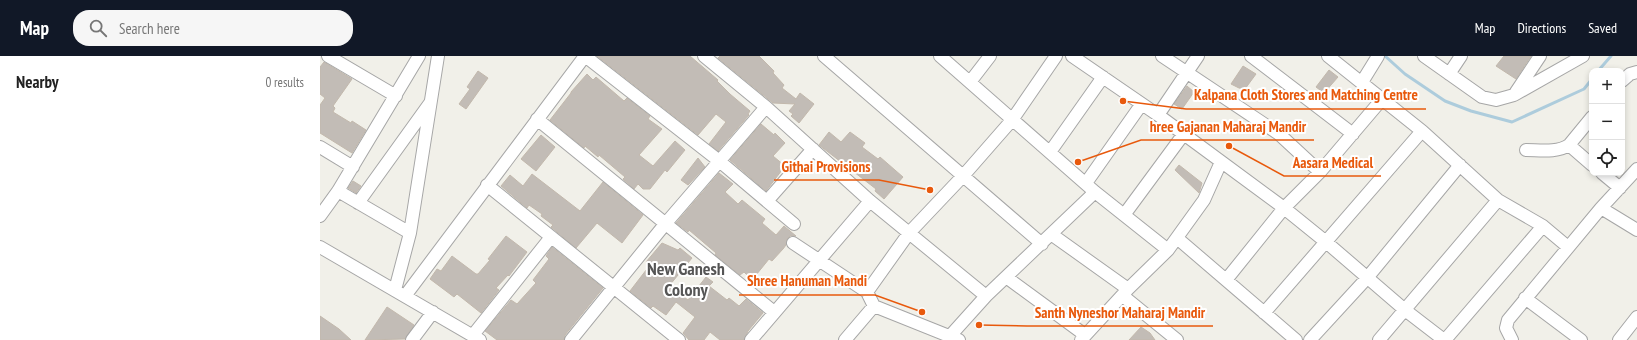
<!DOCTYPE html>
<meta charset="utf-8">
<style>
:root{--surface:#fff;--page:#f6f6f6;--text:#222;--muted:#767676;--line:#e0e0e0;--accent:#111827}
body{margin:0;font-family:"PT Sans Narrow",sans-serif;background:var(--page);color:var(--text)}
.controls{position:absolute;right:12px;top:12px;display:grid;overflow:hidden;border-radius:8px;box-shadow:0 2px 6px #0003}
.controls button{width:36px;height:36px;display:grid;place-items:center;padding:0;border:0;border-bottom:1px solid var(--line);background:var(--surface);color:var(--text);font:20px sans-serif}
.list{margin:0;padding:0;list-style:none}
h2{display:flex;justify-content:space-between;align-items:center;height:52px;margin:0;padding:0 16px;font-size:17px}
h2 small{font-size:13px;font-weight:400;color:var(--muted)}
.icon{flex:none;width:22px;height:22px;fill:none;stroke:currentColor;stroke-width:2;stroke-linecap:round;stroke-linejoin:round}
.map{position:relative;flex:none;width:1317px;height:284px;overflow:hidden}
header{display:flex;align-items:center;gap:24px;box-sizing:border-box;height:56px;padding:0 20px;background:var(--accent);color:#fff}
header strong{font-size:19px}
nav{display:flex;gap:22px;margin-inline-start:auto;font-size:14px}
.search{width:280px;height:36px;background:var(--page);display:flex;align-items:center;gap:10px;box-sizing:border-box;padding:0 14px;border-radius:16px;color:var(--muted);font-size:15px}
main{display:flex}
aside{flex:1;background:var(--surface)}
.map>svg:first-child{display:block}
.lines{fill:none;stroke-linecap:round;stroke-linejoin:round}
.stream{stroke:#adccdc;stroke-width:3}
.building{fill:#c2bcb6;stroke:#c2b8ac}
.minor-casing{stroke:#a6a6a6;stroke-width:14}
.minor{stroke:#fff;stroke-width:12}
.labels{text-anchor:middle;stroke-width:4;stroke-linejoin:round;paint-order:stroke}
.district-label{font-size:18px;font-weight:bold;fill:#555;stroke:#fff}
.leader{fill:none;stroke:#e8590c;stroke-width:1.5}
.callout-dot{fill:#e8590c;stroke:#fff;stroke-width:1.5}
.callout-label{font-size:15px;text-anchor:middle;font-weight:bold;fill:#e8590c;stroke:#fff;stroke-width:4;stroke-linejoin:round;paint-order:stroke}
</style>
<header>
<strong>Map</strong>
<div class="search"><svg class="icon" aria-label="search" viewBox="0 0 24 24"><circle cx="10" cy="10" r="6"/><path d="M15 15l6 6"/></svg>Search here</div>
<nav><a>Map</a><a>Directions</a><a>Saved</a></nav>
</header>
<main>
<aside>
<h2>Nearby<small>0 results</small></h2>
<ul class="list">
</ul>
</aside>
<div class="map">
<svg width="1317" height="284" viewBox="0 0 1317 284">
<rect width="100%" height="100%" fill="#f1f0e9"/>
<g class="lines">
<!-- stream -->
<path class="stream" d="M 1065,0 L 1085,18 L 1125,45 L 1151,55 L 1192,66 L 1264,33 L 1272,23
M 1278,15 L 1291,0"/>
</g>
<!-- building -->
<path class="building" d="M 277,0 L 370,0 L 398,24 L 397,25 L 410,38 L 430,55 L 428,58 L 429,59 L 398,95 L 389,88 L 406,66 L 396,58 L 378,79 Z
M 400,0 L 439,0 L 454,15 L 453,17 L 464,29 L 462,32 L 476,43 L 480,37 L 494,48 L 479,67 L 471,60 L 473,58 L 469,55 L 475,48 L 453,47 L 398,2 Z
M 1184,0 L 1211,0 L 1196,23 L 1176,10 Z
M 4,6 L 32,23 L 13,50 L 15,52 L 13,56 L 31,67 L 32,65 L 46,74 L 32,97 L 0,77 L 0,49 L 5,42 L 0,38 L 0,11 Z
M 923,10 L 936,18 L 925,33 L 919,32 L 911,28 Z
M 1009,14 L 1018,21 L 1004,37 L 996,31 Z
M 158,15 L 168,22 L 146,53 L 139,48 L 150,33 L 147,31 Z
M 267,18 L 273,24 L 276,21 L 304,45 L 307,42 L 330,60 L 328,63 L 342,73 L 319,99 L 333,110 L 355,85 L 365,94 L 347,116 L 345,114 L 330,133 L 323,133 L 318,128 L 314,133 L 303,123 L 305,121 L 279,99 L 278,101 L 265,90 L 264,92 L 230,64 L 251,37 L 251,36 Z
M 867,30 L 874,36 L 862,53 L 854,48 Z
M 441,68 L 454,79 L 455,77 L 465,87 L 453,100 L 465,110 L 446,135 L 410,104 Z
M 509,76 L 521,86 L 530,76 L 545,87 L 542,91 L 558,103 L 560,101 L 583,121 L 564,143 L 555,135 L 556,133 L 499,89 Z
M 221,79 L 235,91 L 216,115 L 201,103 Z
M 378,102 L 385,111 L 368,129 L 361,124 Z
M 859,109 L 882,127 L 879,137 L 855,114 Z
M 399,117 L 413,128 L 405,136 L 418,148 L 422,144 L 445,163 L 442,167 L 456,179 L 464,170 L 476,180 L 470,180 L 467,183 L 466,189 L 463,193 L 452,205 L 449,203 L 432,224 L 424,216 L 420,219 L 395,199 L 396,197 L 369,174 L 368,176 L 356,167 Z
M 212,118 L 260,155 L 283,126 L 323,159 L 302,187 L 277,167 L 256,192 L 231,171 L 233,169 L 221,160 L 222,158 L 209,149 L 207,152 L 181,130 L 190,119 L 203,130 Z
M 33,125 L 41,130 L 36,137 L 28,132 Z
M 186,180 L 207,196 L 189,220 L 188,219 L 176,232 L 179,234 L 161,257 L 137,238 L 134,241 L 110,223 L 117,213 L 121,215 L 132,200 L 156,218 L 158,218 L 170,204 L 168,203 Z
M 342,187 L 358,194 L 360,192 L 372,202 L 349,230 L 368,244 L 386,221 L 393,226 L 389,230 L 407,244 L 409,242 L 419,250 L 426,243 L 443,257 L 428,275 L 424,284 L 400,284 L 390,276 L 384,284 L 369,284 L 363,277 L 375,261 L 356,246 L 346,259 L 333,250 L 331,252 L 310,235 L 330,209 L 326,206 Z
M 232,191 L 283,232 L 245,279 L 244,284 L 177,284 L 165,275 L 191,244 L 197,248 L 216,227 L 213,224 L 229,203 L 226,200 Z
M 67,251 L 94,269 L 85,283 L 45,284 Z
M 0,260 L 19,273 L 31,284 L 0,284 Z
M 821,271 L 830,277 L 835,284 L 809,284 Z"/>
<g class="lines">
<defs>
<path id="minor" d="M 8,0 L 76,40
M 265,0 L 398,104 L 474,168
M 384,0 L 446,51 L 550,145 L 666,240
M 504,0 L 722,188
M 620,0 L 775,136 L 848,194
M 752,0 L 838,59 L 964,152 L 1006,186 L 1085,254 L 1124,284
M 842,0 L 959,78 L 1000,116
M 931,0 L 1033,78
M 1008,0 L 1102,75 L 1178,144 L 1223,170 L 1248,191
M 1104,0 L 1162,41 L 1176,44 L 1194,39 L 1263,0
M 1129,18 L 1141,0
M 1302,25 L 1310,18 L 1317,16
M 650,26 L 670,0
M 1042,26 L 1058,0
M 1196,36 L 1220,0
M 838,59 L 878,0
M 217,63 L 454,256
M 1249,89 L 1272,109
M 0,91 L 33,111
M 1206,94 C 1219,94 1237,97 1249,89 L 1272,61
M 730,96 L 783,21
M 1282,117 L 1300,132
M 766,127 L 821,49
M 167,129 L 359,284
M 18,135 L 90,177
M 447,145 L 493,93
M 38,147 L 110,47
M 1281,152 L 1317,174
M 804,159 L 863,79
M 0,160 L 18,135 L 99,0
M 731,178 L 808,233
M 857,182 L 976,284
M 473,187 L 547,236
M 0,191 L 160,284
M 686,221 L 765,279
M 906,224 L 964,152 L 1000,116 L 1063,42
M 75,234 L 90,177 L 118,0
M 85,240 L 265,0
M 803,240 L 857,284
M 1205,242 L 1261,284
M 554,250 L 639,284
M 944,257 L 1102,75
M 153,279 L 231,181
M 630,280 L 666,240 L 775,136
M 92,284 L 113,256
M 251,284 L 346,167 L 446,51
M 431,284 L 550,145
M 525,284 L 554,250 L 547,236 L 589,177 L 643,120 L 692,64 L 736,0
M 761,284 L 808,233 L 848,194 L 884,144 L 901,106
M 990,284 L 1047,222 L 1140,109
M 1059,284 L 1178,144
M 1125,284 L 1223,170
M 1192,284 L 1186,272 L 1188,264 L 1281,152 L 1317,113
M 1299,284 L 1317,261"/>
</defs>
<!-- minor casing -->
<use href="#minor" class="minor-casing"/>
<!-- minor -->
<use href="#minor" class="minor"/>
</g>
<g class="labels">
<!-- district labels -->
<g class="district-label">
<text x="366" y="219">New Ganesh<tspan x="366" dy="21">Colony</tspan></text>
</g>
</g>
<!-- callouts -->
<path class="leader" d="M803 45L866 53H1106M758 106L821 84H994M909 90L964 120H1061M610 134L559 124H454M602 256L555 239H419M659 269L707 270H893"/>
<g class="callout-dot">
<circle cx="803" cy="45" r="4"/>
<circle cx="758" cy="106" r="4"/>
<circle cx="909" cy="90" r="4"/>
<circle cx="610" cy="134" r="4"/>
<circle cx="602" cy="256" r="4"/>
<circle cx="659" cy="269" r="4"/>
</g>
<g class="callout-label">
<text x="986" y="44">Kalpana Cloth Stores and Matching Centre</text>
<text x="908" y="76">hree Gajanan Maharaj Mandir</text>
<text x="1013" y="112">Aasara Medical</text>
<text x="506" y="116">Githai Provisions</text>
<text x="487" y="230">Shree Hanuman Mandi</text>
<text x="800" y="262">Santh Nyneshor Maharaj Mandir</text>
</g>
</svg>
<div class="controls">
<button>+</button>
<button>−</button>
<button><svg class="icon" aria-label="locate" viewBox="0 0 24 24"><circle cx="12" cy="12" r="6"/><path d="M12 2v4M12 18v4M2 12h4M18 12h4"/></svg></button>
</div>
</div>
</main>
